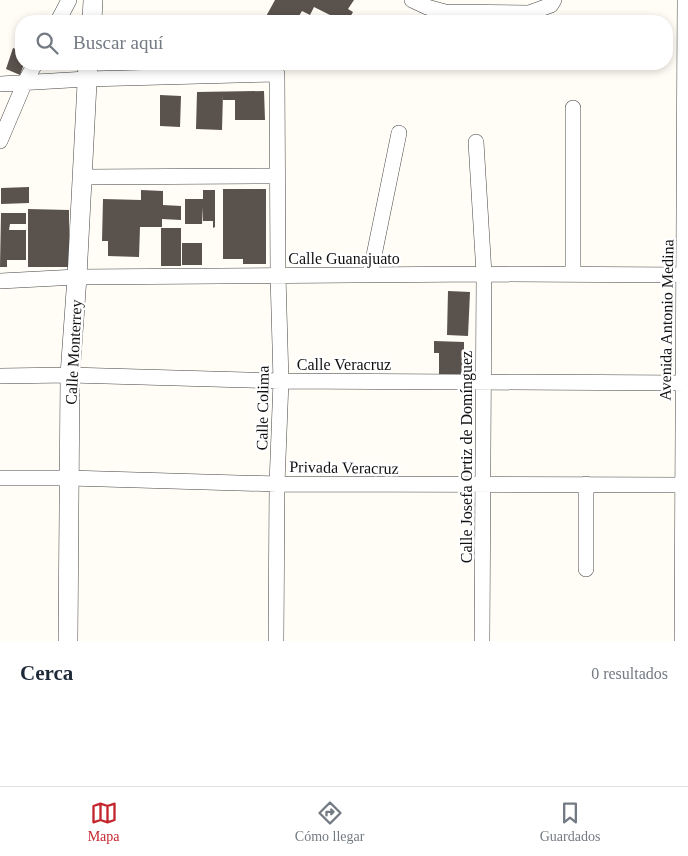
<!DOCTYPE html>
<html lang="es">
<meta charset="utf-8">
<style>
:root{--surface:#fff;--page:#f2f2f3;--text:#1f2937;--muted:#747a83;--line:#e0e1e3;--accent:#c4262e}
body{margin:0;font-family:"Times New Roman",serif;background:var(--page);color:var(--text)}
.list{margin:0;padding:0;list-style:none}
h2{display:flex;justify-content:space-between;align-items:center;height:65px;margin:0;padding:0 20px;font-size:21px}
h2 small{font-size:16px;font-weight:400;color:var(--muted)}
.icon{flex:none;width:28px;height:28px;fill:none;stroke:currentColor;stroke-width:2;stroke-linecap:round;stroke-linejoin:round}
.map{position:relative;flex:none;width:688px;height:641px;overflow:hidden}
.search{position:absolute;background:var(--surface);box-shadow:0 2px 8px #0003;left:15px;right:15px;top:15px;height:55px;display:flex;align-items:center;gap:12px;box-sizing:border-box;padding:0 18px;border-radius:20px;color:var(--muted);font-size:19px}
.sheet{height:145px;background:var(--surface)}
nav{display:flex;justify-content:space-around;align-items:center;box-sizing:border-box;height:70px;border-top:1px solid var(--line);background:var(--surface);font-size:14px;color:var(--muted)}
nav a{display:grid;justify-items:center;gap:2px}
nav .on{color:var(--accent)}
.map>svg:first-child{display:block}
.building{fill:#5a524d}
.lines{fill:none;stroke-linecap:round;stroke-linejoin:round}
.minor-casing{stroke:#444;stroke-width:16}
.tertiary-casing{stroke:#444;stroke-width:20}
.minor{stroke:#fff;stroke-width:15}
.tertiary{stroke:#fff;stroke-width:19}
.labels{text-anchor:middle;stroke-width:5;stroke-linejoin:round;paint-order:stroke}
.street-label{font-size:16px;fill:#111;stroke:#fff}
</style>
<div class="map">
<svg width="688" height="641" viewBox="0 0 688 641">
<rect width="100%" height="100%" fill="#fffdf5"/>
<!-- building -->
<path class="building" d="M 275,0 L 354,0 L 348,9 L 353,12 L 348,21 L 342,21 L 314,7 L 310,15 L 302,11 L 296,21 L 267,21 L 264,20 Z
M 13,48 L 21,51 L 21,64 L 24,64 L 20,75 L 6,69 Z
M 264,91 L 265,120 L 235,120 L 235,100 L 223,100 L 223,94 L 222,130 L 196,129 L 197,92 Z
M 160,95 L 181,96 L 180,127 L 160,126 Z
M 29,187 L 29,203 L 1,204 L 1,188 Z
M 223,189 L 266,189 L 266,264 L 243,264 L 243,259 L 223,259 Z
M 141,190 L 163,191 L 163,205 L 181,206 L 181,220 L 162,219 L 162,227 L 140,227 L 139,257 L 108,256 L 108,241 L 102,241 L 103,199 L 141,200 Z
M 203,190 L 215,190 L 215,227 L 213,228 L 213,221 L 203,221 L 203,207 L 202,224 L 185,224 L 185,199 L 203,199 Z
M 28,209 L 69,210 L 69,267 L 28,267 Z
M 1,213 L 26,213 L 26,224 L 10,224 L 9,230 L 26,230 L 26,260 L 7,260 L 7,267 L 0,267 Z
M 161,228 L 181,228 L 181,266 L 161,266 Z
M 182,243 L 202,243 L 202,265 L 182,265 Z
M 448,291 L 470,292 L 468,336 L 447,335 Z
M 434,341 L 464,342 L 464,360 L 469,360 L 469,376 L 439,375 L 439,353 L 434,353 Z"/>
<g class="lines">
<defs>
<path id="minor" d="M 412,0 L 427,7 L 445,12 L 529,13 L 551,5 L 554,0
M 58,21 L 69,0
M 0,84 L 87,79 L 277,74 L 278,275 L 281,381 L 277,484 L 276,641
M 573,108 L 573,274
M 0,141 L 25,82 L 35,64
M 476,142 L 484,274 L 482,641
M 83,177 L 277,176
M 370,275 L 399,133
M 0,281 L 77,277 L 484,274 L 688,275
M 0,376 L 70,375 L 281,381 L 688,383
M 0,478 L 69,478 L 277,484 L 688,485
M 586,484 L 586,569
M 682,641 L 685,0"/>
<path id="tertiary" d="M 92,21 L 93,0
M 68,641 L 70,375 L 77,277 L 88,64"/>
</defs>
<!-- minor casing -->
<use href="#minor" class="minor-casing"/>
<!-- tertiary casing -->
<use href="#tertiary" class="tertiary-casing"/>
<!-- minor -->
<use href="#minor" class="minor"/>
<!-- tertiary -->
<use href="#tertiary" class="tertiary"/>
</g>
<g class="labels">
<!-- street labels -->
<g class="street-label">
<text x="344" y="264">Calle Guanajuato</text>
<text transform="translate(666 320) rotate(-89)" y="6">Avenida Antonio Medina</text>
<text transform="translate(73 352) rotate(-87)" y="6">Calle Monterrey</text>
<text x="344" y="370">Calle Veracruz</text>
<text transform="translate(262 408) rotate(-89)" y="6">Calle Colima</text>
<text transform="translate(466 457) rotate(-90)" y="6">Calle Josefa Ortiz de Domínguez</text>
<text transform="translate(344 467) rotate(1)" y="6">Privada Veracruz</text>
</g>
</g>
</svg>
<div class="search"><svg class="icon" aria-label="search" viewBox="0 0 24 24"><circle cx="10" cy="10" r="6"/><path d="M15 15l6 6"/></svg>Buscar aquí</div>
</div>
<section class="sheet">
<h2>Cerca<small>0 resultados</small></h2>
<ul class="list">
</ul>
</section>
<nav>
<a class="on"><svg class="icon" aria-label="map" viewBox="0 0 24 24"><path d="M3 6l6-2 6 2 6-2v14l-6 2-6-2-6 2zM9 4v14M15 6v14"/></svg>Mapa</a>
<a><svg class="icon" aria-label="directions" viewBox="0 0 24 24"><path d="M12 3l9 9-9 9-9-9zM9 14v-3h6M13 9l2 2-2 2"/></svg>Cómo llegar</a>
<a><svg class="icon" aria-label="saved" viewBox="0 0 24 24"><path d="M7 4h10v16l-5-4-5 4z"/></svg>Guardados</a>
</nav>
